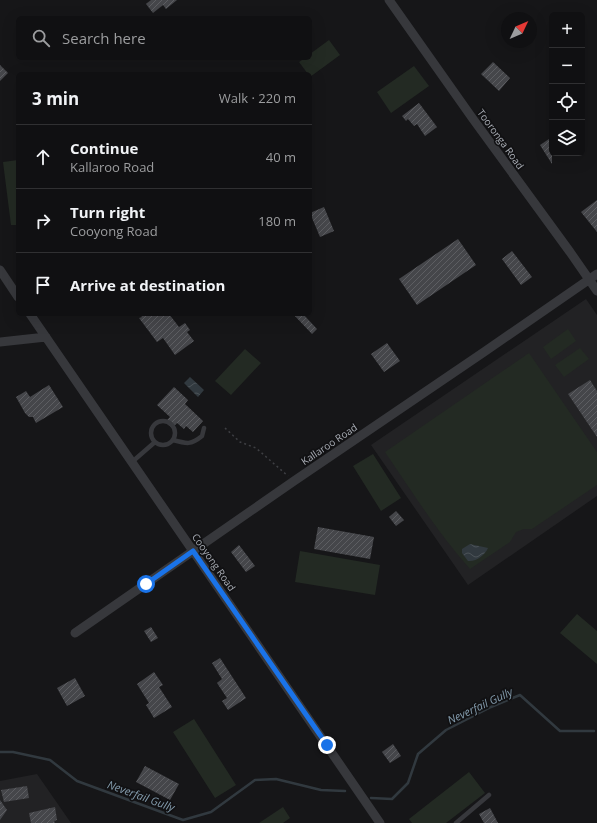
<!DOCTYPE html>
<meta charset="utf-8">
<style>
:root{--surface:#101012;--page:#19191b;--text:#f1f3f6;--muted:#9c9d9f;--line:#303032}
body{margin:0;font-family:"Open Sans",sans-serif;background:var(--page);color:var(--text)}
.controls{position:absolute;right:12px;top:12px;display:grid;overflow:hidden;border-radius:6px;box-shadow:0 4px 16px #0002}
.controls button{width:36px;height:36px;display:grid;place-items:center;padding:0;border:0;border-bottom:1px solid var(--line);background:var(--surface);color:var(--text);font:20px sans-serif}
.compass{position:absolute;left:501px;top:12px;width:36px;height:36px;border-radius:50%;background:var(--surface);box-shadow:0 4px 16px #0002;rotate:46deg}
.stop{position:absolute;width:12px;height:12px;margin:-9px;border:3px solid #1a73e8;border-radius:50%;background:#fff}
.stop.end{background:#1a73e8;border-color:#fff;box-shadow:0 1px 4px #0008}
.list{margin:0;padding:0;list-style:none}
h2{display:flex;justify-content:space-between;align-items:center;height:52px;margin:0;padding:0 16px;font-size:17px}
h2 small{font-size:13px;font-weight:400;color:var(--muted)}
.list li{display:grid;grid-template-columns:26px 1fr auto;gap:12px;align-items:center;box-sizing:border-box;height:64px;padding:0 16px;border-top:1px solid var(--line)}
.list b{display:block;font-size:15px;white-space:nowrap}
.list p{margin:0;font-size:13px;white-space:nowrap;color:var(--muted)}
.list em{font-size:13px;font-style:normal;color:var(--muted)}
.icon{flex:none;width:22px;height:22px;fill:none;stroke:currentColor;stroke-width:2;stroke-linecap:round;stroke-linejoin:round}
.map{position:relative;flex:none;width:597px;height:823px;overflow:hidden}
.search{position:absolute;background:var(--surface);box-shadow:0 4px 16px #0002;left:16px;top:16px;width:296px;height:44px;display:flex;align-items:center;gap:10px;box-sizing:border-box;padding:0 14px;border-radius:6px;color:var(--muted);font-size:15px}
.panel{position:absolute;background:var(--surface);box-shadow:0 4px 16px #0002;left:16px;top:72px;width:296px;height:244px;border-radius:6px}
.map>svg:first-child{display:block}
.built{fill:#222224}
.garden{fill:#232a23}
.water{fill:url(#water-waves)}
.lines{fill:none;stroke-linecap:round;stroke-linejoin:round}
.stream{stroke:#31393f;stroke-width:2.5}
.building{fill:url(#building-hatch)}
.path{stroke:#3e3f43;stroke-width:1.5;stroke-dasharray:2 3;stroke-linecap:butt}
.lane{stroke:#37383c;stroke-width:4.5}
.street{stroke:#37383c;stroke-width:9}
.route{stroke:#1a73e8;stroke-width:5}
.labels{text-anchor:middle;stroke-width:3.5;stroke-linejoin:round;paint-order:stroke}
.street-label{font-size:10px;fill:#aaaeb6;stroke:#111113}
.water-label{font-size:11px;font-style:italic;fill:#849cad;stroke:#111113}
</style>
<div class="map">
<svg width="597" height="823" viewBox="0 0 597 823">
<defs>
<pattern id="water-waves" width="16" height="10" patternUnits="userSpaceOnUse"><rect width="16" height="10" fill="#31393f"/><path d="M0 5q4-4 8 0t8 0" fill="none" stroke="#4c5358"/></pattern>
<pattern id="building-hatch" width="6" height="6" patternUnits="userSpaceOnUse"><rect width="6" height="6" fill="#45464a"/><path d="M-1 1l2-2M0 6l6-6M5 7l2-2" fill="none" stroke="#5d5e62"/></pattern>
</defs>
<rect width="100%" height="100%" fill="#161618"/>
<!-- built -->
<path class="built" d="M 586,299 L 597,315 L 597,496 L 468,585 L 371,445 Z
M 37,774 L 71,823 L 0,823 L 0,781 Z"/>
<!-- garden -->
<path class="garden" d="M 329,40 L 340,55 L 310,77 L 310,74 L 308,74 L 299,62 L 305,58 L 310,58 L 310,54 Z
M 414,66 L 429,86 L 391,113 L 377,92 Z
M 18,160 L 18,225 L 11,225 L 3,162 Z
M 568,329 L 576,341 L 551,359 L 543,347 Z
M 580,348 L 589,359 L 564,377 L 555,365 Z
M 245,349 L 261,363 L 231,395 L 215,381 Z
M 529,353 L 597,452 L 597,485 L 532,529 L 524,529 L 516,532 L 510,542 L 470,569 C 438,533 412,492 385,452 Z
M 373,454 L 401,498 L 381,511 L 353,466 Z
M 300,551 L 380,565 L 375,595 L 295,582 Z
M 577,614 L 597,631 L 597,664 L 560,633 Z
M 194,719 L 236,785 L 215,798 L 173,732 Z
M 469,772 L 485,793 L 446,823 L 412,823 L 409,819 Z
M 283,807 L 290,818 L 283,823 L 259,823 Z"/>
<!-- water -->
<path class="water" d="M 190,377 L 204,390 L 198,397 L 184,383 Z
M 470,544 L 488,548 C 485,555 476,562 468,561 L 462,553 L 462,549 Z"/>
<g class="lines">
<!-- stream -->
<path class="stream" d="M 0,752 L 13,752 L 50,760 L 77,781 L 183,820 L 211,812 L 255,780 L 276,779 L 321,790 L 345,791
M 371,798 L 392,799 L 408,783 L 418,754 L 446,730 L 491,707 L 520,695 L 560,731 L 594,731"/>
</g>
<!-- building -->
<path class="building" d="M 151,0 L 177,0 L 166,9 L 163,5 L 153,13 L 146,4 Z
M 493,62 L 510,78 L 499,91 L 481,74 Z
M 0,65 L 8,73 L 0,81 Z
M 419,103 L 437,127 L 425,136 L 417,124 L 414,126 L 408,119 L 406,121 L 402,116 Z
M 552,137 L 552,164 L 540,145 Z
M 597,200 L 597,232 L 581,212 Z
M 324,207 L 334,231 L 320,237 L 310,213 Z
M 458,239 L 476,265 L 417,305 L 399,279 Z
M 512,251 L 532,277 L 521,285 L 502,259 Z
M 140,314 L 169,314 L 179,327 L 185,323 L 190,330 L 187,332 L 194,341 L 175,355 L 163,338 L 157,342 L 139,318 L 142,317 Z
M 293,314 L 303,314 L 317,329 L 312,334 Z
M 387,343 L 400,361 L 384,372 L 371,354 Z
M 590,380 L 597,391 L 597,437 L 568,394 Z
M 49,385 L 63,407 L 36,423 L 33,417 L 29,417 L 25,413 L 16,397 L 26,391 L 30,397 Z
M 174,387 L 188,400 L 185,404 L 203,421 L 193,432 L 186,426 L 184,429 L 177,423 L 172,428 L 165,422 L 170,417 L 157,405 Z
M 396,511 L 404,520 L 396,526 L 389,517 Z
M 318,527 L 374,537 L 370,559 L 314,549 Z
M 239,545 L 255,566 L 246,572 L 231,552 Z
M 151,627 L 158,638 L 151,642 L 144,631 Z
M 220,658 L 246,698 L 228,710 L 222,701 L 227,698 L 217,683 L 222,679 L 212,663 Z
M 154,672 L 163,685 L 159,687 L 172,707 L 154,718 L 146,705 L 149,703 L 137,684 Z
M 75,678 L 85,696 L 67,706 L 57,688 Z
M 393,744 L 401,756 L 390,763 L 382,752 Z
M 145,766 L 179,784 L 170,800 L 136,782 Z
M 27,786 L 29,798 L 4,802 L 1,790 Z
M 0,800 L 7,810 L 0,820 Z
M 55,807 L 57,820 L 54,821 L 55,823 L 31,823 L 29,813 Z
M 490,808 L 498,823 L 484,823 L 479,814 Z"/>
<g class="lines">
<!-- path -->
<path class="path" d="M 225,428 L 240,442 L 256,448 L 288,476"/>
<!-- lane -->
<path class="lane" d="M151 433a12 12 0 1 1 24 0a12 12 0 1 1-24 0Z
M 173,440 C 187,444 191,445 202,436 L 204,428
M 132,462 L 155,442
M 456,823 L 489,795"/>
<!-- street -->
<path class="street" d="M 389,0 L 473,119 L 570,252 L 597,291
M 0,270 L 18,297
M 30,314 L 380,823
M 0,342 L 46,337
M 75,633 L 294,481 L 484,352 L 597,274"/>
</g>
<g class="lines">
<!-- route -->
<path class="route" d="M 146,584 L 193,551 L 327,745"/>
</g>
<g class="labels">
<!-- street labels -->
<g class="street-label">
<text transform="translate(501 139) rotate(54)" y="4">Tooronga Road</text>
<text transform="translate(329 444) rotate(-34)" y="4">Kallaroo Road</text>
<text transform="translate(214 562) rotate(55)" y="4">Cooyong Road</text>
</g>
<!-- water labels -->
<g class="water-label">
<text transform="translate(480 706) rotate(-25)" y="4">Neverfail Gully</text>
<text transform="translate(141 796) rotate(20)" y="4">Neverfail Gully</text>
</g>
</g>
</svg>
<div class="controls">
<button>+</button>
<button>−</button>
<button><svg class="icon" aria-label="locate" viewBox="0 0 24 24"><circle cx="12" cy="12" r="6"/><path d="M12 2v4M12 18v4M2 12h4M18 12h4"/></svg></button>
<button><svg class="icon" aria-label="layers" viewBox="0 0 24 24"><path d="M12 4l9 5-9 5-9-5zM3 14l9 5 9-5"/></svg></button>
</div>
<svg class="compass" viewBox="-18 -18 36 36"><path d="M0-13l5 13h-10z" fill="#e53935"/><path d="M0 13l5-13h-10z" fill="#9c9d9f"/></svg>
<div class="stop" style="left:146px;top:584px"></div>
<div class="stop end" style="left:327px;top:745px"></div>
<div class="search"><svg class="icon" aria-label="search" viewBox="0 0 24 24"><circle cx="10" cy="10" r="6"/><path d="M15 15l6 6"/></svg>Search here</div>
<section class="panel">
<h2>3 min<small>Walk · 220 m</small></h2>
<ul class="list">
<li><svg class="icon" aria-label="ahead" viewBox="0 0 24 24"><path d="M12 20V5M6 11l6-6 6 6"/></svg><div><b>Continue</b><p>Kallaroo Road</p></div><em>40 m</em></li>
<li><svg class="icon" aria-label="right" viewBox="0 0 24 24"><path d="M7 20v-9h11M14 6l5 5-5 5"/></svg><div><b>Turn right</b><p>Cooyong Road</p></div><em>180 m</em></li>
<li><svg class="icon" aria-label="arrive" viewBox="0 0 24 24"><path d="M6 21V4h12l-3 4 3 4H6"/></svg><div><b>Arrive at destination</b></div></li>
</ul>
</section>
</div>
